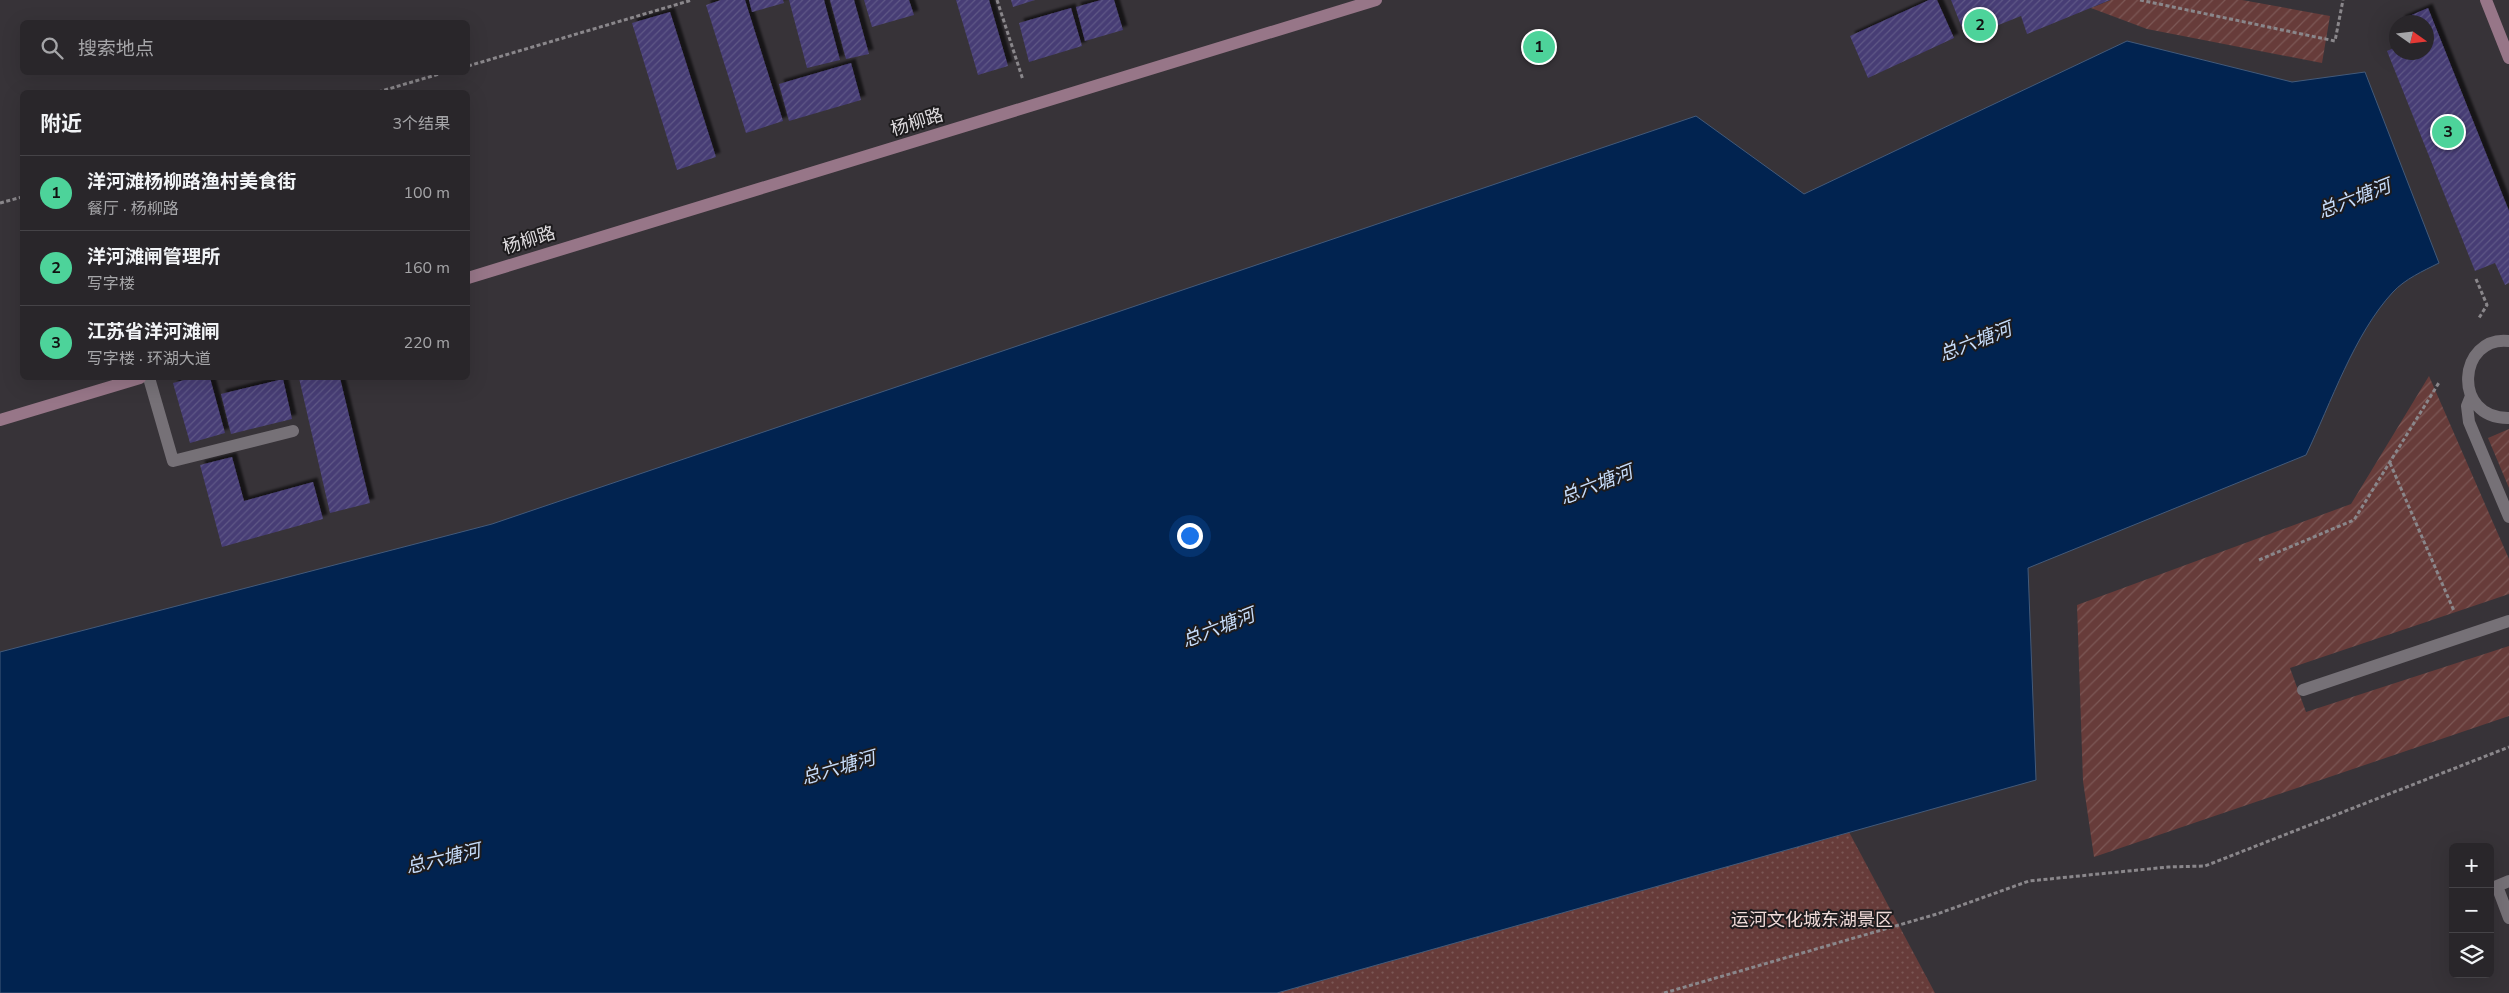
<!DOCTYPE html>
<html lang="zh">
<meta charset="utf-8">
<style>
:root{--surface:#29262a;--page:#312e32;--text:#f1f3f6;--muted:#a5a5a8;--line:#454347;--accent:#4dd39a}
body{margin:0;font-family:"Nunito Sans","Noto Sans SC",sans-serif;background:var(--page);color:var(--text)}
.controls{position:absolute;right:15px;bottom:15px;display:grid;overflow:hidden;border-radius:8px;box-shadow:0 5px 20px #0002}
.controls button{width:45px;height:45px;display:grid;place-items:center;padding:0;border:0;border-bottom:1px solid var(--line);background:var(--surface);color:var(--text);font:25px sans-serif}
.compass{position:absolute;left:2389px;top:15px;width:45px;height:45px;border-radius:50%;background:var(--surface);box-shadow:0 5px 20px #0002;rotate:104deg}
.you{position:absolute;left:1189px;top:535px;width:18px;height:18px;margin:-12px;border:4px solid #fff;border-radius:50%;background:#1a73e8;box-shadow:0 0 0 8px #1a73e833}
.badge{display:grid;place-items:center;width:32px;height:32px;border-radius:50%;background:var(--accent);color:#111;font-size:16px;font-weight:700}
.pin{position:absolute;translate:-50% -50%;border:2px solid #fff;box-shadow:0 1px 5px #0006}
.list{margin:0;padding:0;list-style:none}
h2{display:flex;justify-content:space-between;align-items:center;height:65px;margin:0;padding:0 20px;font-size:21px}
h2 small{font-size:16px;font-weight:400;color:var(--muted)}
.list li{display:grid;grid-template-columns:32px 1fr auto;gap:15px;align-items:center;box-sizing:border-box;height:75px;padding:0 20px;border-top:1px solid var(--line)}
.list b{display:block;font-size:19px;white-space:nowrap}
.list p{margin:0;font-size:16px;white-space:nowrap;color:var(--muted)}
.list em{font-size:16px;font-style:normal;color:var(--muted)}
.icon{flex:none;width:28px;height:28px;fill:none;stroke:currentColor;stroke-width:2;stroke-linecap:round;stroke-linejoin:round}
.map{position:relative;flex:none;width:2509px;height:993px;overflow:hidden}
.search{position:absolute;background:var(--surface);box-shadow:0 5px 20px #0002;left:20px;top:20px;width:450px;height:55px;display:flex;align-items:center;gap:12px;box-sizing:border-box;padding:0 18px;border-radius:8px;color:var(--muted);font-size:19px}
.panel{position:absolute;background:var(--surface);box-shadow:0 5px 20px #0002;left:20px;top:90px;width:450px;height:290px;border-radius:8px}
.map>svg:first-child{display:block}
.grass{fill:url(#grass-dots)}
.garden{fill:url(#garden-furrows)}
.water{fill:#012350;stroke:#435a7a}
.building{fill:url(#building-hatch);filter:url(#shadow)}
.lines{fill:none;stroke-linecap:round;stroke-linejoin:round}
.path{stroke:#8a878b;stroke-width:3;stroke-dasharray:4 2.5;stroke-linecap:butt}
.lane{stroke:#767177;stroke-width:12}
.secondary{stroke:#977688;stroke-width:12}
.labels{text-anchor:middle;stroke-width:4;stroke-linejoin:round;paint-order:stroke}
.street-label{font-size:18px;fill:#dddadd;stroke:#1d1b1d}
.park-label{font-size:18px;fill:#f0dbd9;stroke:#1d1b1d}
.water-label{font-size:19px;font-style:italic;fill:#c6dcfa;stroke:#1d1b1d}
</style>
<div class="map">
<svg width="2509" height="993" viewBox="0 0 2509 993">
<defs>
<pattern id="grass-dots" width="8" height="8" patternUnits="userSpaceOnUse" patternTransform="scale(1.25)"><rect width="8" height="8" fill="#673c3a"/><path d="M2 2h.1M6 6h.1" fill="none" stroke="#7c5856" stroke-width="1.8" stroke-linecap="round"/></pattern>
<pattern id="garden-furrows" width="10" height="10" patternUnits="userSpaceOnUse" patternTransform="scale(1.25)"><rect width="10" height="10" fill="#673c3a"/><path d="M-1 1l2-2M0 10L10 0M9 11l2-2" fill="none" stroke="#7c5856"/></pattern>
<pattern id="building-hatch" width="6" height="6" patternUnits="userSpaceOnUse" patternTransform="scale(1.25)"><rect width="6" height="6" fill="#463d74"/><path d="M-1 1l2-2M0 6l6-6M5 7l2-2" fill="none" stroke="#605887"/></pattern>
<filter id="shadow"><feDropShadow dx="4.5" dy="-4.5" stdDeviation="1" flood-color="#0009"/></filter>
</defs>
<rect width="100%" height="100%" fill="#373338"/>
<!-- grass -->
<path class="grass" d="M 1849,832 L 1935,993 L 1277,993 Z"/>
<!-- garden -->
<path class="garden" d="M 2111,0 L 2242,0 L 2330,16 L 2322,63 L 2147,29 L 2091,8 Z
M 2429,376 L 2509,559 L 2509,594 L 2290,668 L 2306,712 L 2509,646 L 2509,716 L 2094,857 L 2083,781 L 2077,605 L 2351,504 Z
M 2509,429 L 2509,488 L 2488,438 Z"/>
<!-- water -->
<path class="water" d="M 2127,41 L 2292,82 L 2365,72 L 2439,263 C 2423,271 2405,279 2393,292 C 2354,334 2331,403 2306,455 L 2028,568 L 2036,780 L 1277,993 L 0,993 L 0,652 L 492,524 L 1696,116 L 1804,194 Z"/>
<!-- building -->
<path class="building" d="M 721,0 L 745,0 L 783,121 L 746,133 L 706,5 Z
M 749,0 L 783,0 L 784,3 L 752,12 Z
M 789,0 L 824,0 L 840,60 L 807,68 Z
M 830,0 L 854,0 L 869,54 L 846,59 Z
M 864,0 L 909,0 L 914,15 L 872,27 Z
M 956,0 L 989,0 L 1008,66 L 978,75 Z
M 1011,0 L 1035,0 L 1013,7 Z
M 1101,0 L 1114,0 L 1123,30 L 1085,41 L 1076,7 Z
M 1929,0 L 1937,0 L 1954,38 L 1868,78 L 1850,36 Z
M 1951,0 L 2110,0 L 2027,34 L 2021,16 L 1966,38 Z
M 1071,8 L 1082,46 L 1029,62 L 1019,23 Z
M 2428,8 L 2509,211 L 2509,283 L 2505,285 L 2495,263 L 2475,271 L 2387,51 L 2396,47 L 2396,52 L 2426,52 L 2426,22 L 2401,22 L 2400,20 Z
M 670,12 L 716,157 L 677,170 L 632,23 Z
M 851,63 L 861,100 L 789,121 L 779,84 Z
M 192,378 L 210,378 L 225,433 L 190,443 L 173,383 Z
M 299,378 L 340,378 L 370,503 L 330,513 Z
M 283,379 L 292,419 L 231,434 L 221,394 Z
M 232,457 L 244,501 L 313,482 L 323,519 L 222,547 L 200,465 Z"/>
<g class="lines">
<!-- path -->
<path class="path" d="M 997,0 L 1023,80
M 2140,0 L 2335,41 L 2343,0
M 468,66 L 692,0
M 378,92 L 446,72
M 0,203 L 22,197
M 2476,279 L 2487,305 L 2479,318
M 2390,463 L 2454,611
M 2259,560 L 2354,520 L 2440,381
M 1664,993 L 1937,914 L 2029,881 L 2168,867 L 2205,866 L 2509,747"/>
<!-- lane -->
<path class="lane" d="M 2509,341 C 2458,335 2451,419 2509,418
M 149,378 L 173,461 L 293,431
M 2471,396 L 2467,406 L 2469,422 L 2509,517
M 2303,690 L 2509,621
M 2509,881 L 2497,886 L 2509,918"/>
<!-- secondary -->
<path class="secondary" d="M 2486,0 L 2509,58
M 468,278 L 1376,0
M 0,420 L 140,378"/>
</g>
<g class="labels">
<!-- street labels -->
<g class="street-label">
<text transform="translate(917 122) rotate(-17)" y="6">杨柳路</text>
<text transform="translate(529 240) rotate(-17)" y="6">杨柳路</text>
</g>
<!-- park labels -->
<g class="park-label">
<text x="1812" y="926">运河文化城东湖景区</text>
</g>
<!-- water labels -->
<g class="water-label">
<text transform="translate(2354 198) rotate(-21)" y="7">总六塘河</text>
<text transform="translate(1975 341) rotate(-21)" y="7">总六塘河</text>
<text transform="translate(1596 484) rotate(-21)" y="7">总六塘河</text>
<text transform="translate(1218 627) rotate(-21)" y="7">总六塘河</text>
<text transform="translate(838 767) rotate(-16)" y="7">总六塘河</text>
<text transform="translate(443 858) rotate(-13)" y="7">总六塘河</text>
</g>
</g>
</svg>
<div class="controls">
<button>+</button>
<button>−</button>
<button><svg class="icon" aria-label="layers" viewBox="0 0 24 24"><path d="M12 4l9 5-9 5-9-5zM3 14l9 5 9-5"/></svg></button>
</div>
<svg class="compass" viewBox="-18 -18 36 36"><path d="M0-13l5 13h-10z" fill="#e53935"/><path d="M0 13l5-13h-10z" fill="#a5a5a8"/></svg>
<div class="you"></div>
<div class="pin badge" style="left:1539px;top:47px">1</div>
<div class="pin badge" style="left:1980px;top:25px">2</div>
<div class="pin badge" style="left:2448px;top:132px">3</div>
<div class="search"><svg class="icon" aria-label="search" viewBox="0 0 24 24"><circle cx="10" cy="10" r="6"/><path d="M15 15l6 6"/></svg>搜索地点</div>
<section class="panel">
<h2>附近<small>3个结果</small></h2>
<ul class="list">
<li><span class="badge">1</span><div><b>洋河滩杨柳路渔村美食街</b><p>餐厅 · 杨柳路</p></div><em>100 m</em></li>
<li><span class="badge">2</span><div><b>洋河滩闸管理所</b><p>写字楼</p></div><em>160 m</em></li>
<li><span class="badge">3</span><div><b>江苏省洋河滩闸</b><p>写字楼 · 环湖大道</p></div><em>220 m</em></li>
</ul>
</section>
</div>
